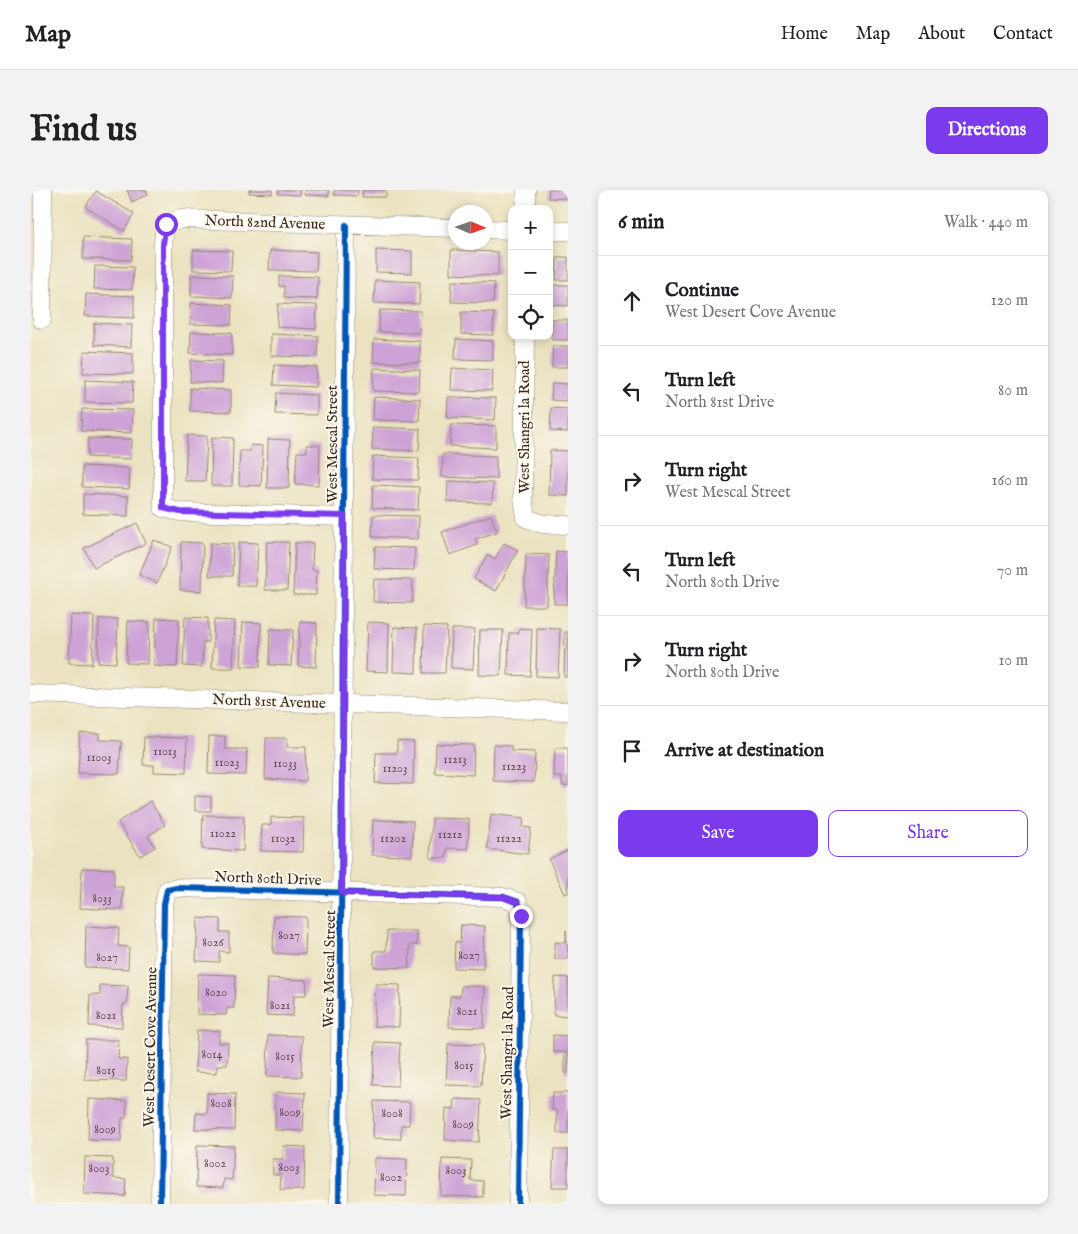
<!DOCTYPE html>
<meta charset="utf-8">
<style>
:root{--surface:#fff;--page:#f2f2f2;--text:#202124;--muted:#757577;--line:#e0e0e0;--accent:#7c3aed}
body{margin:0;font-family:"IM FELL English",serif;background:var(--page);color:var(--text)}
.controls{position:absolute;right:15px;top:15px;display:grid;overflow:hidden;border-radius:10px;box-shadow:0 2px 8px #0003}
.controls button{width:45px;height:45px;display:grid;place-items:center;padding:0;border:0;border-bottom:1px solid var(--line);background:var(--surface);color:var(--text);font:25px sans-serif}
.compass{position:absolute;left:418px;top:15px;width:45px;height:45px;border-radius:50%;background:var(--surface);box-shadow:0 2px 8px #0003;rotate:92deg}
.stop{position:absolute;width:15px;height:15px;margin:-11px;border:4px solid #7c3aed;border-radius:50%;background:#fff}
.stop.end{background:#7c3aed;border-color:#fff;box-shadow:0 1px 5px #0008}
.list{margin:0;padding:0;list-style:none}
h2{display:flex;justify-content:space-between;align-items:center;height:65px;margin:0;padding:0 20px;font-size:21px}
h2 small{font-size:16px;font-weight:400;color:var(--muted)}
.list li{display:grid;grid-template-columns:32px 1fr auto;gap:15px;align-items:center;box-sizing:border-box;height:90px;padding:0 20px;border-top:1px solid var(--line)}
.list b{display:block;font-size:19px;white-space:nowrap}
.list p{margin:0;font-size:16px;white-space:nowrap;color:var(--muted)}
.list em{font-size:16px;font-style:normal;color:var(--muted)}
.actions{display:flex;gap:10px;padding:15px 20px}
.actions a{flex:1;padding:11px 0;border:1px solid var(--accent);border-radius:10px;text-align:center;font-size:18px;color:var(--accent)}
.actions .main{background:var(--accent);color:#fff}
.icon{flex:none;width:28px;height:28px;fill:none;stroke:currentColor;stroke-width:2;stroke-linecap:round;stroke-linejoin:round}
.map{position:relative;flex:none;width:538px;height:1014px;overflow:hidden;border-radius:10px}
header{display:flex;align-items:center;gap:30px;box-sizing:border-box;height:70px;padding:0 25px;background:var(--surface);border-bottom:1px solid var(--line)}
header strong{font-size:24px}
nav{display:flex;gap:28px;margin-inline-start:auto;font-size:18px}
.intro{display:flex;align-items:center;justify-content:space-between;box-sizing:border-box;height:120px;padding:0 30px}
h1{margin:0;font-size:35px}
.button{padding:12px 22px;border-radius:10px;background:var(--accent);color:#fff;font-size:18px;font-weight:700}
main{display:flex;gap:30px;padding:0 30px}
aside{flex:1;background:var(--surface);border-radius:10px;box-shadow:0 2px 8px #0003}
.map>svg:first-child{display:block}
.building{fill:#cda2d6}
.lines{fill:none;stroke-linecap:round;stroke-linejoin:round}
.minor-casing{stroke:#92866f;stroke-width:19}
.minor{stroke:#fff;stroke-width:18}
.cycleway-casing{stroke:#fbf7ec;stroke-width:9}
.cycleway{stroke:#0057b8;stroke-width:6}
.route{stroke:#7c3aed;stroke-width:6}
.labels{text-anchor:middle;stroke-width:4;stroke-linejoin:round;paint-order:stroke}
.number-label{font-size:12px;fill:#60484c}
.street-label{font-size:15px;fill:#3b2a1e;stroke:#fbf7ec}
</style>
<header>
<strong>Map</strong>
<nav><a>Home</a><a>Map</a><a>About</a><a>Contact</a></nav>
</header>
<div class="intro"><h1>Find us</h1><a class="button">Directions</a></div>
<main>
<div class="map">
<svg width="538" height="1014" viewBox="0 0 538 1014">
<rect width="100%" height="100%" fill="#fbf7ec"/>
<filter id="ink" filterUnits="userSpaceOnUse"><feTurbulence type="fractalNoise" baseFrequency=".02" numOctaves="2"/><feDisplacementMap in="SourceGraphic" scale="10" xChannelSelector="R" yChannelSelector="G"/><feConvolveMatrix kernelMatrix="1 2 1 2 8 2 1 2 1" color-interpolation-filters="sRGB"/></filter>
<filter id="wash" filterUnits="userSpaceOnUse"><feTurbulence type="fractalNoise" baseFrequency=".0096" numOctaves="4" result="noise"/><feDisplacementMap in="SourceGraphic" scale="20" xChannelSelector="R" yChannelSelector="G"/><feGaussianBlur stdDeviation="1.12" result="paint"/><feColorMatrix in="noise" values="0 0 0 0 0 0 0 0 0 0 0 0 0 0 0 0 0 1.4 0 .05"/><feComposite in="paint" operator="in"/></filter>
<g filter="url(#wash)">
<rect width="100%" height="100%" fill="#eae2c0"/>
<g id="blocks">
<!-- building -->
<path class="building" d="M 97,0 L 116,0 L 118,4 L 102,12 Z
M 219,0 L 242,0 L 242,4 L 219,3 Z
M 248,0 L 271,0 L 270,5 L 248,4 Z
M 275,0 L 299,0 L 299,6 L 275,5 Z
M 304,0 L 328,0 L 327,6 L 304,5 Z
M 333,0 L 356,0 L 356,7 L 332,7 Z
M 519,0 L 538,0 L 538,9 L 518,8 Z
M 66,1 L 104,24 L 94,41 L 55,17 Z
M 53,47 L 102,49 L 101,70 L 53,69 Z
M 163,60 L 202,61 L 201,81 L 163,80 Z
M 240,60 L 287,62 L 286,81 L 239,80 Z
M 346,60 L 382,61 L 382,83 L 346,82 Z
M 421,60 L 468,62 L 468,86 L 421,84 Z
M 527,67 L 538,67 L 538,90 L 526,90 Z
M 65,76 L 103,77 L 102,100 L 64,99 Z
M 161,85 L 203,86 L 202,108 L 161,106 Z
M 249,86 L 288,87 L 287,109 L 254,108 L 254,96 L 249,96 Z
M 345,90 L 390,92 L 389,114 L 344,113 Z
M 422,91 L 464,93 L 463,113 L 421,112 Z
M 522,95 L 538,95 L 538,116 L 521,115 Z
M 56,104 L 104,106 L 104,128 L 55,126 Z
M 161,113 L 202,115 L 201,135 L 160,134 Z
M 248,114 L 287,115 L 286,139 L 247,137 Z
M 350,120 L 391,121 L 390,143 L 349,142 Z
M 431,122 L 464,123 L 463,145 L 431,144 Z
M 522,130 L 538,130 L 538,150 L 522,150 Z
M 64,133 L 102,135 L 101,157 L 64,155 Z
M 161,142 L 202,143 L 202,165 L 160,163 Z
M 241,144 L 288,146 L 287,167 L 241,166 Z
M 344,149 L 390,151 L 390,173 L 343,172 Z
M 426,149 L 463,151 L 463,170 L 425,169 Z
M 523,156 L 538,156 L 538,177 L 522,177 Z
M 54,161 L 103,163 L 103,184 L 53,183 Z
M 161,170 L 193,171 L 192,193 L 160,192 Z
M 244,175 L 287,177 L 286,197 L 243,195 Z
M 344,178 L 390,180 L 389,202 L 343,201 Z
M 422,178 L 463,180 L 462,201 L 421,200 Z
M 55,190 L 103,192 L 102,213 L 55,212 Z
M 522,193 L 538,194 L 538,211 L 521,210 Z
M 160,198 L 201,200 L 201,222 L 160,221 Z
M 246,203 L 287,205 L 287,225 L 245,224 Z
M 344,207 L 390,209 L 389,231 L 343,230 Z
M 418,207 L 466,208 L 465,230 L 417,228 Z
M 521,218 L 538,219 L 538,242 L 520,241 Z
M 52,219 L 103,220 L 102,243 L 51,241 Z
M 421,235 L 466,236 L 466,258 L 420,256 Z
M 343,237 L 390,239 L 389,261 L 342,259 Z
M 157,245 L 177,246 L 175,291 L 155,291 Z
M 182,247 L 203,248 L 202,296 L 181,296 Z
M 58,248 L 102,249 L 101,269 L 57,267 Z
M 238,249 L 260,250 L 259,298 L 237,298 Z
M 221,255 L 233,256 L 231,296 L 209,295 L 210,261 L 220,261 Z
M 277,255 L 290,255 L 289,295 L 265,294 L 267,262 L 277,262 Z
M 520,260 L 538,261 L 538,306 L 519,305 Z
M 413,264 L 466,266 L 466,289 L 412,287 Z
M 343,266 L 389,268 L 388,290 L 342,289 Z
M 52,276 L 100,278 L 99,299 L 52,297 Z
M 418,291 L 463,293 L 462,313 L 417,312 Z
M 343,295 L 389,297 L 388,320 L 342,318 Z
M 53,304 L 98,306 L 98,326 L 53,324 Z
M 343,325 L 389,326 L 388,349 L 342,347 Z
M 461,325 L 467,342 L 445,349 L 447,355 L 420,365 L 412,342 Z
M 107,333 L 116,353 L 64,378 L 54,358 Z
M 124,350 L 142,357 L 127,393 L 109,385 Z
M 151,352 L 173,353 L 172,401 L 150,400 Z
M 209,352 L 228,353 L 226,396 L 207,396 Z
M 237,352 L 259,352 L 257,400 L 235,400 Z
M 180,353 L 203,354 L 202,386 L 179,386 Z
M 265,353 L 283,353 L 282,380 L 287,380 L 286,405 L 263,405 Z
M 474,353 L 488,360 L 466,401 L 444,389 L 457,365 L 465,369 Z
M 345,357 L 385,358 L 384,380 L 344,379 Z
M 526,361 L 538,362 L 538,414 L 524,414 Z
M 496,364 L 519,365 L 517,416 L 494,416 Z
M 344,389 L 383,390 L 382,413 L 343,412 Z
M 41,425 L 64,426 L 62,474 L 39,473 Z
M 155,427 L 178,428 L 178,452 L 173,452 L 172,477 L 153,476 Z
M 126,428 L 149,429 L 147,477 L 124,476 Z
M 69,429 L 88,429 L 86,473 L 68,472 Z
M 184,430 L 205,431 L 203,478 L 182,478 Z
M 98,431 L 119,432 L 118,474 L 96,473 Z
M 213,432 L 231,433 L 230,477 L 211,476 Z
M 270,432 L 287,433 L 286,477 L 268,476 Z
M 338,432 L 359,433 L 358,482 L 336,481 Z
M 394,436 L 417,437 L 415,483 L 393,483 Z
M 364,437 L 387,438 L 386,483 L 363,482 Z
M 489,438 L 502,439 L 500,486 L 478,485 L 479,443 L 489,443 Z
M 507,438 L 530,439 L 528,487 L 506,486 Z
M 240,439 L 263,440 L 261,476 L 239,475 Z
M 422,439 L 445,439 L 443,479 L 421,478 Z
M 450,440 L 473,440 L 471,486 L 449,485 Z
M 535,442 L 538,442 L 538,487 L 534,487 Z
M 50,543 L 70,543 L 70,550 L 91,551 L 89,584 L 48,583 Z
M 179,546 L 195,546 L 195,559 L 217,559 L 216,585 L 178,584 Z
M 114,547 L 157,548 L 156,583 L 124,582 L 124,575 L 113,575 Z
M 236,548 L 257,548 L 257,557 L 276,557 L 275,591 L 235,589 Z
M 367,551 L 384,552 L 383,594 L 345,593 L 346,563 L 367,563 Z
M 406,554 L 444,555 L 443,585 L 405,583 Z
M 464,555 L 481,556 L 481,561 L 505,562 L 504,592 L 463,591 Z
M 525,558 L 538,558 L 538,596 L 532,595 L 532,587 L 524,587 Z
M 165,606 L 181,607 L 181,621 L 165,621 Z
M 120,611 L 135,635 L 118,646 L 125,657 L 110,666 L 88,632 Z
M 461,624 L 494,628 L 493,637 L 501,638 L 498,664 L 457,659 Z
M 173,625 L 214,626 L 213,661 L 172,659 Z
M 241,627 L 274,628 L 273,662 L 231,661 L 232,635 L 241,635 Z
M 402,628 L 439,629 L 438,659 L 417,658 L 416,668 L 400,668 Z
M 343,630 L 383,631 L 382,666 L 342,665 Z
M 538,660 L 538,703 L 535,704 L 519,669 Z
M 52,678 L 84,679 L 84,697 L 93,697 L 92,720 L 50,718 Z
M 244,726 L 276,727 L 275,765 L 243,763 Z
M 168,728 L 190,729 L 190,742 L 199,742 L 199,762 L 189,761 L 189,772 L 166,771 Z
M 431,735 L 455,736 L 453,779 L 424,778 L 425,752 L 430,753 Z
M 56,736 L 89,738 L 88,756 L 99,757 L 98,779 L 55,777 Z
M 357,741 L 387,741 L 387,755 L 380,755 L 379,778 L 344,777 L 344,761 L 356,761 Z
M 536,741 L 538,769 L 525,769 L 525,752 L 536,753 Z
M 168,784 L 205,785 L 204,818 L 197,818 L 196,825 L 167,824 Z
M 525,787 L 538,788 L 538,826 L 524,825 Z
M 238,788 L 277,790 L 276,805 L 264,805 L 263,826 L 236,825 Z
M 346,794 L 370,795 L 369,837 L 344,836 Z
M 70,795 L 98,796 L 97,814 L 93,814 L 92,837 L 59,836 L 60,805 L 70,805 Z
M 431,796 L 455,796 L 454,838 L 419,837 L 420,806 L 430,806 Z
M 167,840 L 190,841 L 189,853 L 198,853 L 197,875 L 187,875 L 187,883 L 165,882 Z
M 238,845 L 272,846 L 271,887 L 237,886 Z
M 523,845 L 538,846 L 538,883 L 535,883 L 535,862 L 523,862 Z
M 56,850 L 89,850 L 88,869 L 97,869 L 96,891 L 55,890 Z
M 345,852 L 370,853 L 368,896 L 343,895 Z
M 418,854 L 453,855 L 451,896 L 416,895 Z
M 246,902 L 275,903 L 273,941 L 245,940 Z
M 177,903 L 205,904 L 204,940 L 165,939 L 166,923 L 177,924 Z
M 523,903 L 538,903 L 538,943 L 527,943 L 527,920 L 522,920 Z
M 59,909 L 97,911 L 96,928 L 92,928 L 91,951 L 58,950 Z
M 425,909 L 451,910 L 449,952 L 415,950 L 416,918 L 424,919 Z
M 344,911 L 380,912 L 379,935 L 371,935 L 371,949 L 343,948 Z
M 167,955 L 204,956 L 202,990 L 194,989 L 193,998 L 166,997 Z
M 254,956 L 275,957 L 274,1000 L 250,1000 L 251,985 L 243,985 L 243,969 L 253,969 Z
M 524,960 L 538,960 L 538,997 L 522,997 Z
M 55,967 L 83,968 L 83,988 L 96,989 L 95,1006 L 54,1004 Z
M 345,968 L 377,969 L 376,1006 L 344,1005 Z
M 412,969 L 441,970 L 440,990 L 453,991 L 453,1007 L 411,1006 Z"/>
</g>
</g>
<g filter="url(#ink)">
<use href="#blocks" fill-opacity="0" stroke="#92866f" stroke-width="1"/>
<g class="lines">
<defs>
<path id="minor" d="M 496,19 L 496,0
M 456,39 L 482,40
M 519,41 L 538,41
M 12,130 L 13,0
M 495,146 L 493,308 L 496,328 L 513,334 L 538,335
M 314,327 L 150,322 L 133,318 L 133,54 L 135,34 L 152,29 L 426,38
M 0,504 L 538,521
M 130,1014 L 134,714 L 137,700 L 147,698 L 473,707 L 488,712 L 491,726 L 488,1014
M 309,1014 L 316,35"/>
</defs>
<!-- minor casing -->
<use href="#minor" class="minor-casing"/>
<!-- minor -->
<use href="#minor" class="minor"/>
<defs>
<path id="cycleway" d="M 130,1014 L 134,714 L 137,700 L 147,698 L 473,707 L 488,712 L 491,726 L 488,1014
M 309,1014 L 316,35"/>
</defs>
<!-- cycleway casing -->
<use href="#cycleway" class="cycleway-casing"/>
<!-- cycleway -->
<use href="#cycleway" class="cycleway"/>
</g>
</g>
<g class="lines" filter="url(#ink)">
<!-- route -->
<path class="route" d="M 136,34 L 133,54 L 133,318 L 150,322 L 314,326 L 312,703 L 473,707 L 488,712 L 491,726"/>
</g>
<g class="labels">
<!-- number labels -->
<g class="number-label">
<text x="135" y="565">11013</text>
<text x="69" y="571">11003</text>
<text x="425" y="573">11213</text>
<text x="197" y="576">11023</text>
<text x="255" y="577">11033</text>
<text x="484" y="580">11223</text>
<text x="365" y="582">11203</text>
<text x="193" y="647">11022</text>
<text x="420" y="648">11212</text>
<text x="253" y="652">11032</text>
<text x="363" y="652">11202</text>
<text x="479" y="652">11222</text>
<text x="72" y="712">8033</text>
<text x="259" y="749">8027</text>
<text x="183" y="756">8026</text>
<text x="439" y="769">8027</text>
<text x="77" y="771">8027</text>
<text x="186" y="806">8020</text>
<text x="250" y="819">8021</text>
<text x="437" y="825">8021</text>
<text x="76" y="829">8021</text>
<text x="182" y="868">8014</text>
<text x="255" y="870">8015</text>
<text x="434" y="879">8015</text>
<text x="76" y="884">8015</text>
<text x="191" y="917">8008</text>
<text x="260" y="926">8009</text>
<text x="362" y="927">8008</text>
<text x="433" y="938">8009</text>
<text x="75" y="943">8009</text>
<text x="185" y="977">8002</text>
<text x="259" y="981">8003</text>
<text x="69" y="982">8003</text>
<text x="426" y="984">8003</text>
<text x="361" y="991">8002</text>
</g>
<!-- street labels -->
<g class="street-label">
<text transform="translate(235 32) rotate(2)" y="5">North 82nd Avenue</text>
<text transform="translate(494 237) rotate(-90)" y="5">West Shangri la Road</text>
<text transform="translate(302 254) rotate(-90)" y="5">West Mescal Street</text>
<text transform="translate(239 511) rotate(2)" y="5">North 81st Avenue</text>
<text transform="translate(238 688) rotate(2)" y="5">North 80th Drive</text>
<text transform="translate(299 779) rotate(-89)" y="5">West Mescal Street</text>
<text transform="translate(120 857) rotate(-89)" y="5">West Desert Cove Avenue</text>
<text transform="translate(477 863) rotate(-89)" y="5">West Shangri la Road</text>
</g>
</g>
</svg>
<div class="controls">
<button>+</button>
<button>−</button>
<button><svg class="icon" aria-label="locate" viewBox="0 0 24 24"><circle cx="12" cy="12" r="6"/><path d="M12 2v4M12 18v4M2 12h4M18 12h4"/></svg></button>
</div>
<svg class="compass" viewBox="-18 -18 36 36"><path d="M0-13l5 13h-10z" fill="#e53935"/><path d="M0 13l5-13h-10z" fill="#757577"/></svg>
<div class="stop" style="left:136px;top:34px"></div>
<div class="stop end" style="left:491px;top:726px"></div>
</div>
<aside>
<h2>6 min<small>Walk · 440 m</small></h2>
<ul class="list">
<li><svg class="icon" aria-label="ahead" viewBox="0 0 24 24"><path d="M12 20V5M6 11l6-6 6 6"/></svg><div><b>Continue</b><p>West Desert Cove Avenue</p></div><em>120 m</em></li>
<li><svg class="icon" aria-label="left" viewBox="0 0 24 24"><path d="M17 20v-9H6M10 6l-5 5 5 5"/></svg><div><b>Turn left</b><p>North 81st Drive</p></div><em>80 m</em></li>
<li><svg class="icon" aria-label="right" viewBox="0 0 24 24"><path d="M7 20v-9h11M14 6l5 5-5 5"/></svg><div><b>Turn right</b><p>West Mescal Street</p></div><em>160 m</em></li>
<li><svg class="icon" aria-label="left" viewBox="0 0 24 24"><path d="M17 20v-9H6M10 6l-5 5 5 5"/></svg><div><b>Turn left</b><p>North 80th Drive</p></div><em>70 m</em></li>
<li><svg class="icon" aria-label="right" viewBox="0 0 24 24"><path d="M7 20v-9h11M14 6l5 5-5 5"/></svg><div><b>Turn right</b><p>North 80th Drive</p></div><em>10 m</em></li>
<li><svg class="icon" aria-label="arrive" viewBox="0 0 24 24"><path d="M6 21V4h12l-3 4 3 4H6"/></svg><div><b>Arrive at destination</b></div></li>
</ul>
<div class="actions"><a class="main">Save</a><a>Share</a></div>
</aside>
</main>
